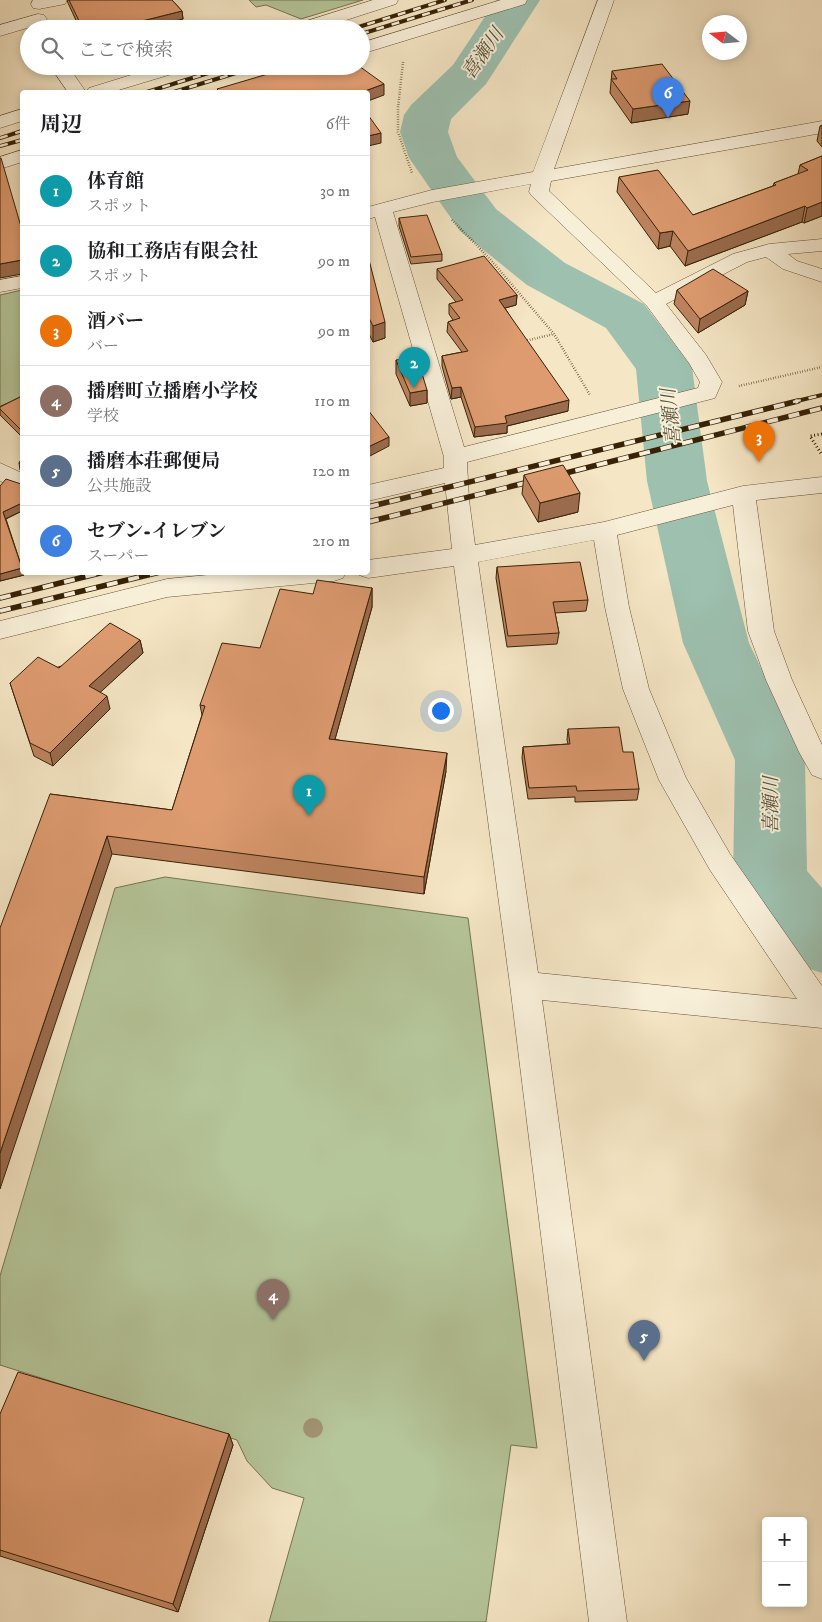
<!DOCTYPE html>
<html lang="ja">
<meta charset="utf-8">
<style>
:root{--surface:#fff;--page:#f2f2f2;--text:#202124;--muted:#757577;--line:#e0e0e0;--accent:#8f2418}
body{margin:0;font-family:"IM FELL DW Pica","Noto Serif JP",serif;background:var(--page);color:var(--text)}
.controls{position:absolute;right:15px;bottom:15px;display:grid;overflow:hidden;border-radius:5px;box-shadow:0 2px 8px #0003}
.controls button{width:45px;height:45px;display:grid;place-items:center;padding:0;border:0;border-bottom:1px solid var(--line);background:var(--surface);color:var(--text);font:25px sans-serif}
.compass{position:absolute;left:702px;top:15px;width:45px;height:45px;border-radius:50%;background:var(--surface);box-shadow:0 2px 8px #0003;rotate:286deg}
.you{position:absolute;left:440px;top:710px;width:18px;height:18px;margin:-12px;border:4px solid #fff;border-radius:50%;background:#1a73e8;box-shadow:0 0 0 8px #1a73e833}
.badge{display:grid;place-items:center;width:32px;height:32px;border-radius:50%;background:var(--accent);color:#fff;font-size:16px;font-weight:700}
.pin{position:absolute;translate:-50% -41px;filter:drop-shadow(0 1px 2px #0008)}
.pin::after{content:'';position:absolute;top:26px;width:18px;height:15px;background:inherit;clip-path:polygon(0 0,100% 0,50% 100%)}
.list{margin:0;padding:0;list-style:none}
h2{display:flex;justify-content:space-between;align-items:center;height:65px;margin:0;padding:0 20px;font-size:21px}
h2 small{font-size:16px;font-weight:400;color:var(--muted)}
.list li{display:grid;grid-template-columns:32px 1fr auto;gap:15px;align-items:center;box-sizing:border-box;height:70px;padding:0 20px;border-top:1px solid var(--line)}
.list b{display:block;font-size:19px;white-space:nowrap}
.list p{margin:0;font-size:16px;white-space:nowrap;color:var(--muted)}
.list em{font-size:16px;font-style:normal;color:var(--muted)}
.icon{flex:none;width:28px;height:28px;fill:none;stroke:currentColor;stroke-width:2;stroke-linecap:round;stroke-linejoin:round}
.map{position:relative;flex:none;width:822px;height:1622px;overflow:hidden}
.search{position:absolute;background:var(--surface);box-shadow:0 2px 8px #0003;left:20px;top:20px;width:350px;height:55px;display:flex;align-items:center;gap:12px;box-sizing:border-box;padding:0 18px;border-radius:28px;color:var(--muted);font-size:19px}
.panel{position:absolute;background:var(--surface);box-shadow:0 2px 8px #0003;left:20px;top:90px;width:350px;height:485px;border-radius:5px}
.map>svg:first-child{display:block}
.green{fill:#b5c69a;stroke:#767450}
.water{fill:#9dc0af;stroke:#74816b}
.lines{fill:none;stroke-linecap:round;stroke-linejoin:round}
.shore{stroke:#6a715a;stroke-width:1}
.river{fill:#9dc0af;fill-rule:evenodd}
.minor-casing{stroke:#665336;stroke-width:1}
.path-far1{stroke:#372206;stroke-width:2.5;stroke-dasharray:0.5 2;stroke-linecap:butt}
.path{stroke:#372206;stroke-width:3;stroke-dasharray:1 2.5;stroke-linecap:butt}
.minor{fill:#f8efd9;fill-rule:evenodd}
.rail-far1-casing{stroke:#372206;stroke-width:4}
.rail-casing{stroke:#372206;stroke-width:5.5}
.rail-far1{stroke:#f8efd9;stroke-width:2.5;stroke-dasharray:8;stroke-linecap:butt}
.rail{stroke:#f8efd9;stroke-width:4;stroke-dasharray:11;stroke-linecap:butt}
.tree{fill:#a19574}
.wall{fill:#bf8560;stroke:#372206}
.shaded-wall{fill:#9b6c4e;stroke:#372206}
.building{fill:#de9b70;stroke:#372206}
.labels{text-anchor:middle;stroke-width:4;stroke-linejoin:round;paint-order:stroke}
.water-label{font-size:19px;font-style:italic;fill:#565139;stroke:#f8efd9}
</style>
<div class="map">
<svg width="822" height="1622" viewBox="0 0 822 1622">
<rect width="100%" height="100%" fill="#f5e6c5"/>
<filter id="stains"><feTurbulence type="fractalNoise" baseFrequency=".004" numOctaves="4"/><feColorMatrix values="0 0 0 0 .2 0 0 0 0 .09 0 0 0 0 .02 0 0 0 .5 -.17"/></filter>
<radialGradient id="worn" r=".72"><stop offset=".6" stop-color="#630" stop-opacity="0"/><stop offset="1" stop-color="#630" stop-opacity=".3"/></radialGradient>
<!-- green -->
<path class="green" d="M 249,0 L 363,0 L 301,19 L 266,5 L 256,7 Z
M 22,290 L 22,398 L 0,406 L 0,295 Z
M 165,877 L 468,918 L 537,1448 L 511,1445 L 486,1622 L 269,1622 L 304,1498 L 272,1488 L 247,1461 L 237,1440 L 0,1365 L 0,1276 L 115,888 Z"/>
<!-- water -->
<path class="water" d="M 770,878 L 793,896 L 822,924 L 822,958 L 782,903 Z"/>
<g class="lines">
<!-- shore -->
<path class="shore" d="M 822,927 L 817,926 L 794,903 L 790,904 L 790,907 L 822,949"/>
<!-- river -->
<path class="river" d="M 496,0 L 540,0 L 486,84 L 451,119 L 448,132 L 457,157 L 496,209 L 565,263 L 644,304 L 692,367 L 707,481 L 749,643 L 805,760 L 807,871 L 822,888 L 822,973 L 795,964 L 744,901 L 733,880 L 735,760 L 683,643 L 647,481 L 636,369 L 606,328 L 527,285 L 460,231 L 409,158 L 400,132 L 404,115 L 411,105 L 453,65 Z"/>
<defs>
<path id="minor" d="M 33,0 L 67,0 L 65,4 L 39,9 L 33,8 L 31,4 Z
M 373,0 L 398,0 L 396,4 L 318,29 L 292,29 L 294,25 Z
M 501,0 L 527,0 L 525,4 L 361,54 L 361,43 Z
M 598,0 L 614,0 L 554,169 L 822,121 L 822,133 L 551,181 L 549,191 L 656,293 L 733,254 L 769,244 L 822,239 L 822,251 L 788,254 L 797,261 L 822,269 L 822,282 L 783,269 L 766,257 L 747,262 L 666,304 L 706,355 L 722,382 L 715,398 L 467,462 L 469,500 L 475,545 L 604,522 L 743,486 L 822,477 L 822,493 L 756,500 L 774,631 L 792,680 L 822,745 L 822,779 L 812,775 L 799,752 L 766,680 L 748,631 L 733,505 L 617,535 L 629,607 L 649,689 L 686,778 L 730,854 L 822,986 L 822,1028 L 542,1000 L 627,1622 L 589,1622 L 510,985 L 454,566 L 368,578 L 359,575 L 358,572 L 368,572 L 368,560 L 452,549 L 445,483 L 368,501 L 368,485 L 444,468 L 444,457 L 375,217 L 368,219 L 368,207 L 432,190 L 533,172 ZM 531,184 L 529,192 L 532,196 L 647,306 L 689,363 L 700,382 L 698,388 L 464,447 L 393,212 L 433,202 ZM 594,540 L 605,607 L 623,689 L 659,780 L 710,870 L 797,999 L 538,973 L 478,562 Z
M 38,14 L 44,15 L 47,19 L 44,23 L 0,36 L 0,25 Z
M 50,66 L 68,66 L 86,92 L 89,88 L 160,66 L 188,66 L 185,70 L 112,92 L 68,92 Z
M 22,109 L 22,121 L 0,128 L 0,116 Z
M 22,150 L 22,162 L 0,169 L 0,157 Z
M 22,276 L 22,288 L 0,292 L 0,280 Z
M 0,463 L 22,473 L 22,490 L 0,481 Z
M 238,572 L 346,572 L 343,578 L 334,581 L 167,597 L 0,639 L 0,621 L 167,579 Z"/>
</defs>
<!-- minor casing -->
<use href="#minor" class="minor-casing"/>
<!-- path-far1 -->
<path class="path-far1" d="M 403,62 L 398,108 L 398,132 L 412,173
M 452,220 L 490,259 L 554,334 L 590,395
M 525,341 L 554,334
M 739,386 L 822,367"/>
<!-- path -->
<path class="path" d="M 822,434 L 810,436 L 822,455"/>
<!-- minor -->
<use href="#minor" class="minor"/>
<defs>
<path id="rail-far1" d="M 352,29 L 445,0
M 361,34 L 472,0
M 147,92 L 231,66
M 174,92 L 259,66
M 0,138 L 22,131
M 0,146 L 22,140
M 793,402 L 822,395"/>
<path id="rail" d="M 554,476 L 822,408
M 368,507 L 798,401
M 368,522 L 537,480
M 0,598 L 104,572
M 0,611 L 160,572"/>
</defs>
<!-- rail-far1 casing -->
<use href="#rail-far1" class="rail-far1-casing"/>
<!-- rail casing -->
<use href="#rail" class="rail-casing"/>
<!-- rail-far1 -->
<use href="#rail-far1" class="rail-far1"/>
<!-- rail -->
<use href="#rail" class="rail"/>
</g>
<!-- trees -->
<circle class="tree" cx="313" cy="1428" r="10"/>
<!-- wall -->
<path class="wall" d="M 67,0 L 172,0 L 182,11 L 183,19 L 145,29 L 80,29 L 68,3 Z
M 612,71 L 688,114 L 631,123 L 610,93 Z
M 822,125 L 822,147 L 817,141 L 820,126 Z
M 822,156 L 822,216 L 804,223 L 802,222 L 685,266 L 670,246 L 658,249 L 617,192 L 619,177 L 693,215 L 773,186 L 774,183 L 798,174 L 800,165 Z
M 399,218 L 442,254 L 442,261 L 411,264 L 399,226 Z
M 368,256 L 385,338 L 373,342 L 368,332 Z
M 437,269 L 517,295 L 516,305 L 505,308 L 568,411 L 507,426 L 507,433 L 474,437 L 461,397 L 451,399 L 442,366 L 442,356 L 462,352 L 447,332 L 448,322 L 453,320 L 449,314 L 449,304 L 456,302 L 437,279 Z
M 677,290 L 748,291 L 745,305 L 698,333 L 674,304 Z
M 396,360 L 427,390 L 427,403 L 410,406 L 396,374 Z
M 22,396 L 22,437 L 0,415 L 0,407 Z
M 22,458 L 22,511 L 6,519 L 22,568 L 22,572 L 23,572 L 24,575 L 0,581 L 0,486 L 21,484 L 22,471 L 20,470 L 19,463 Z
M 524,475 L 578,512 L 538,522 L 522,494 Z
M 497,567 L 588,600 L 586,611 L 555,613 L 559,633 L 557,644 L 507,647 L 496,578 Z
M 372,588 L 372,607 L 335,739 L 446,771 L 424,894 L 112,854 L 50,794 L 172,810 L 202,715 L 200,705 L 260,648 L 313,594 Z
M 140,640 L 143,653 L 100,692 L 110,709 L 53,766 L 34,756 L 10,683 Z
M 568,729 L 623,752 L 639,789 L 637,800 L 575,802 L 575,797 L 528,799 L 522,758 L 523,747 L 568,744 L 567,740 Z
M 0,1414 L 229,1434 L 233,1445 L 178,1612 L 0,1556 Z"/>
<!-- shaded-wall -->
<path class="shaded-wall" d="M 182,11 L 183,19 L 145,29 L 110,29 Z
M 384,84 L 384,95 L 368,101 L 368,92 L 362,92 Z
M 690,101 L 688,114 L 631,123 L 633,109 Z
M 381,133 L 381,143 L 368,146 L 368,136 Z
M 822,202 L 822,216 L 804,223 L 807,208 Z
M 805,206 L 802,222 L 685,266 L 688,251 Z
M 673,231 L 670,246 L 658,249 L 660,233 Z
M 22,260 L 22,274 L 0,278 L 0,264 Z
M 748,291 L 745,305 L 698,333 L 700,319 Z
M 517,295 L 516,305 L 498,310 L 499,300 Z
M 385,322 L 385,338 L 373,342 L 373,326 Z
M 461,387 L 461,397 L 451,399 L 452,388 Z
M 427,390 L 427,403 L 410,406 L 410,393 Z
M 569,400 L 568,411 L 507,426 L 507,433 L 474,437 L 475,427 L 505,416 Z
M 389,437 L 389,446 L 368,457 L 368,447 Z
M 580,493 L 578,512 L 538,522 L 540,503 Z
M 22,503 L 22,511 L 5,519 L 3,512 Z
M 22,568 L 22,572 L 23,572 L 24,575 L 0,581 L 0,574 Z
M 372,588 L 372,607 L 330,757 L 329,739 Z
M 140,640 L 143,653 L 92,700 L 89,686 Z
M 107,696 L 110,709 L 53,766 L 50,753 Z
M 447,753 L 446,771 L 424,894 L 424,877 Z
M 107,836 L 112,854 L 0,1189 L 0,1153 Z
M 229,1434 L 233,1445 L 178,1612 L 173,1604 Z"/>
<!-- building -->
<path class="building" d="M 69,0 L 172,0 L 182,11 L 110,29 L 83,29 Z
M 662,64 L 690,101 L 633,109 L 611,79 L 617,79 L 612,71 Z
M 295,66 L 359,66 L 384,84 L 362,92 L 220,92 L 217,89 Z
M 368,115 L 381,133 L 368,136 Z
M 822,156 L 822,202 L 807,208 L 805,206 L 688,251 L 673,231 L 660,233 L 619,177 L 658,170 L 693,215 L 776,185 L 774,183 L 808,170 L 800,165 Z
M 0,158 L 1,158 L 22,230 L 22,260 L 0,264 Z
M 427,215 L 442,254 L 411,257 L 399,218 Z
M 368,256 L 385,322 L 373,326 L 368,316 Z
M 484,256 L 517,295 L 499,300 L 569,400 L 505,416 L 507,423 L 475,427 L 461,387 L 452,388 L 442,356 L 468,351 L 448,322 L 460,318 L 449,304 L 463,300 L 437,269 Z
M 713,269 L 748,291 L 700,319 L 677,290 Z
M 417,357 L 427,390 L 410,393 L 396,360 Z
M 22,396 L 22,431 L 0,409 L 0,407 Z
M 368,410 L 389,437 L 368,447 Z
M 22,458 L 22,503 L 3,512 L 22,568 L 0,574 L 0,486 L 6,479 L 21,484 L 22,466 L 19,463 Z
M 563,465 L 580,493 L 540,503 L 524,475 Z
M 580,562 L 588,600 L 553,602 L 559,633 L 508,636 L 497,567 Z
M 317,580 L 372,588 L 329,739 L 447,753 L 424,877 L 107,836 L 0,1153 L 0,928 L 50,794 L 172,810 L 205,706 L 200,705 L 222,643 L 260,648 L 280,589 L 313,594 Z
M 110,623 L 140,640 L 89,686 L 107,696 L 50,753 L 30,743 L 10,683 L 38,657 L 59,668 Z
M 619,727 L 623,752 L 633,752 L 639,789 L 577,791 L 576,786 L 529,788 L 523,747 L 570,744 L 568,729 Z
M 18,1372 L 229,1434 L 173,1604 L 0,1550 L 0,1414 Z"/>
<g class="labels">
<!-- water labels -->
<g class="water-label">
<text transform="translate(482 53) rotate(-55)" y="7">喜瀬川</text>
<text transform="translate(670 417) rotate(-96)" y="7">喜瀬川</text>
<text transform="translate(770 805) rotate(-90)" y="7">喜瀬川</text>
</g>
</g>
<rect width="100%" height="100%" filter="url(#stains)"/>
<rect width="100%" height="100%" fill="url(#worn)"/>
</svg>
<div class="controls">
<button>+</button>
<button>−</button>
</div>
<svg class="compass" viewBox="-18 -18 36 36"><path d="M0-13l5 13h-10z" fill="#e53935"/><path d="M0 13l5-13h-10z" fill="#757577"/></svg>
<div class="you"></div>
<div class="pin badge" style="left:309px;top:816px;background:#0f9aa8">1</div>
<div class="pin badge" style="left:414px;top:388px;background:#0f9aa8">2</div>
<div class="pin badge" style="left:759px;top:462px;background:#e8710a">3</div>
<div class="pin badge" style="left:273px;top:1320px;background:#8d6e63">4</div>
<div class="pin badge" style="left:644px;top:1361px;background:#5c6f8a">5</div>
<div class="pin badge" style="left:668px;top:118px;background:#3f7fe0">6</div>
<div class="search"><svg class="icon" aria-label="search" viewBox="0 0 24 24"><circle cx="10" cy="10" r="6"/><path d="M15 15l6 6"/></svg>ここで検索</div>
<section class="panel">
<h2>周辺<small>6件</small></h2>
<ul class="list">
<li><span class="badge" style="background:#0f9aa8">1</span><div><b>体育館</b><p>スポット</p></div><em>30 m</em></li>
<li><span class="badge" style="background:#0f9aa8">2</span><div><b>協和工務店有限会社</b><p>スポット</p></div><em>90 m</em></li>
<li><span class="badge" style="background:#e8710a">3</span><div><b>酒バー</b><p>バー</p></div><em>90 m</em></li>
<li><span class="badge" style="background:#8d6e63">4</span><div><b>播磨町立播磨小学校</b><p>学校</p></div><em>110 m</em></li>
<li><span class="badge" style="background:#5c6f8a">5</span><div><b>播磨本荘郵便局</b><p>公共施設</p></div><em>120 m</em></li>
<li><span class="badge" style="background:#3f7fe0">6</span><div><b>セブン-イレブン</b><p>スーパー</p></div><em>210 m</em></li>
</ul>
</section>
</div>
